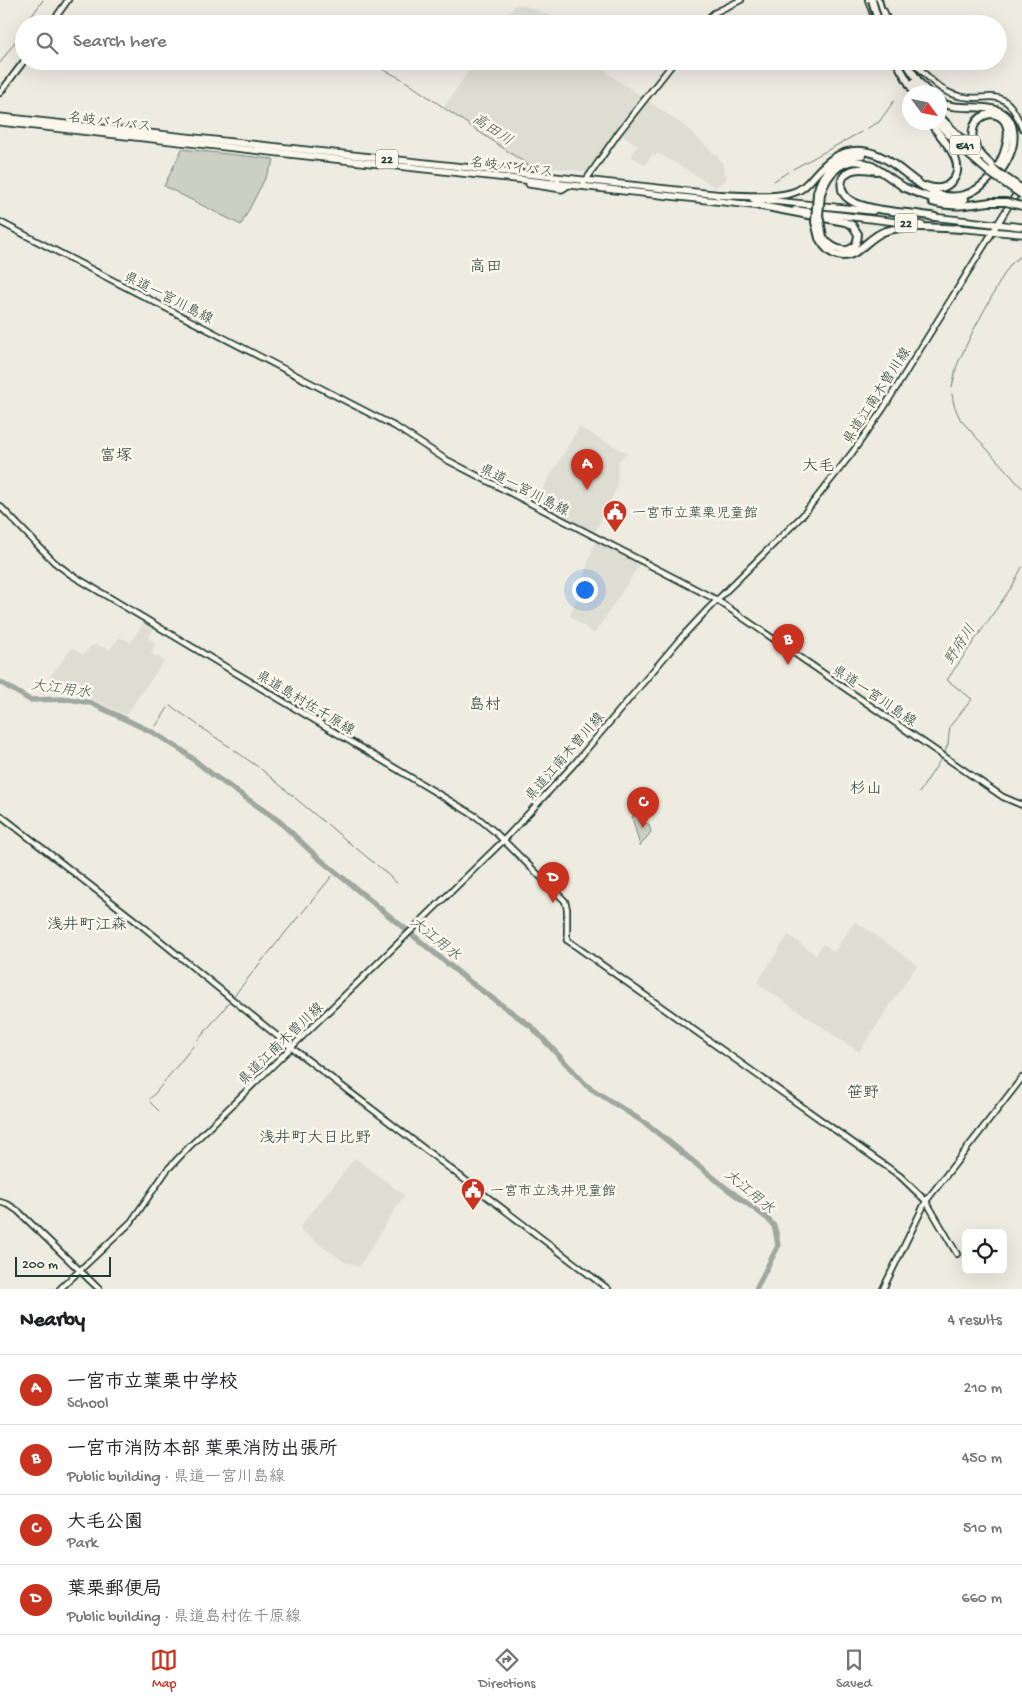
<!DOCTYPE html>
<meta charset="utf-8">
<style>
:root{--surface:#fff;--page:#f2f2f2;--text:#202124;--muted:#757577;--line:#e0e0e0;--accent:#c8321e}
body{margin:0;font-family:"Gochi Hand","Klee One",sans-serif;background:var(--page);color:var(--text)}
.controls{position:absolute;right:15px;bottom:15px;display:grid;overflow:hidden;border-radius:8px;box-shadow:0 5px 20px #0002}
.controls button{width:45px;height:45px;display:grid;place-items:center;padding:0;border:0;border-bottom:1px solid var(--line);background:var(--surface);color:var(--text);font:25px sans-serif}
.compass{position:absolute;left:902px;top:85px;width:45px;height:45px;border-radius:50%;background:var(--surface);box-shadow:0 5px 20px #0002;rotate:123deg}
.scale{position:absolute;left:15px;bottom:12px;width:96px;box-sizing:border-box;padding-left:5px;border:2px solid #1f3d34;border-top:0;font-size:14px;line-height:18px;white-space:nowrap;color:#1f3d34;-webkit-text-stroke:4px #fbf7ec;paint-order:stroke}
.you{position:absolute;left:584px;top:589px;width:18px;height:18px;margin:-12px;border:4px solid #fff;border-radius:50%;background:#1a73e8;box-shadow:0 0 0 8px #1a73e833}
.badge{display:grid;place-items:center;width:32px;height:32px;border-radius:50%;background:var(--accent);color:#fff;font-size:16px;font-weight:700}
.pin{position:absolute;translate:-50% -41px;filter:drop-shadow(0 1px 2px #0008)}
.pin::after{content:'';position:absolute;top:26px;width:18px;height:15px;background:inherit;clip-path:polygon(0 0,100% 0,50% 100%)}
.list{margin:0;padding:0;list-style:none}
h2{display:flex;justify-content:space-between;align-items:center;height:65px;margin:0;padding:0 20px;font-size:21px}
h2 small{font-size:16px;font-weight:400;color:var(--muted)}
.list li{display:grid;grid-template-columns:32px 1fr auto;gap:15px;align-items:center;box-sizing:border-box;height:70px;padding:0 20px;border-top:1px solid var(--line)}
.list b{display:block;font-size:19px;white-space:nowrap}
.list p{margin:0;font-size:16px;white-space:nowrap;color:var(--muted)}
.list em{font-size:16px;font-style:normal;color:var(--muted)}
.icon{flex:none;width:28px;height:28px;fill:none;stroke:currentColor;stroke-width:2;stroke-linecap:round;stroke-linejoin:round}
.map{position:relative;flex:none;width:1022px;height:1289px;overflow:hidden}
.search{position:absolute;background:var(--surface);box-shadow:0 5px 20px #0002;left:15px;right:15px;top:15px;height:55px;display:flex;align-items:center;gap:12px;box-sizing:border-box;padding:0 18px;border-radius:28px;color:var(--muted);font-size:19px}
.sheet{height:345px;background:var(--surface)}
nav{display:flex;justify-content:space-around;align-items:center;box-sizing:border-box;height:70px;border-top:1px solid var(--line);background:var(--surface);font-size:14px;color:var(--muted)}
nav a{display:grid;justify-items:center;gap:2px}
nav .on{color:var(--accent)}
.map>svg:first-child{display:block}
.built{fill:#ddddd2}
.green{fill:#cbcfc4;stroke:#75867c}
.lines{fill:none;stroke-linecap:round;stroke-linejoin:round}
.stream{stroke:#6c7d74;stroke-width:1}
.river{stroke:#9fa89f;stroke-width:5.5}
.tertiary-casing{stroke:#1f3d34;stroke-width:8}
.secondary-casing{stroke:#1f3d34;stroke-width:8}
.trunk-casing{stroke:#1f3d34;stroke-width:9}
.motorway-casing{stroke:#1f3d34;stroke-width:10}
.tertiary{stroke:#fbf7ec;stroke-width:4.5}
.secondary{stroke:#fbf7ec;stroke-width:4.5}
.trunk{stroke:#fbf7ec;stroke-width:5.5}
.motorway{stroke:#fbf7ec;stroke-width:6}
.motorway-bridge-casing{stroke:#1f3d34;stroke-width:10;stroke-linecap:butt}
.motorway-bridge{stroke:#fbf7ec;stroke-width:6}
.labels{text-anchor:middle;stroke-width:5;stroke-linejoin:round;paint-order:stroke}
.shield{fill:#fbf7ec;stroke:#61756b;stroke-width:1}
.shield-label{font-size:12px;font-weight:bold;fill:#1f3d34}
.street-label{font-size:14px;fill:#1f3d34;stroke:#fbf7ec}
.poi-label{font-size:14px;fill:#1f3d34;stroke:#fbf7ec;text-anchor:start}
.water-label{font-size:15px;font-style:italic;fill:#455d54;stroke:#fbf7ec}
.quarter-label{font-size:16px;fill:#1f3d34;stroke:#fbf7ec}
</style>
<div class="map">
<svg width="1022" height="1289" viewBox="0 0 1022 1289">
<rect width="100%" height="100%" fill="#eeece1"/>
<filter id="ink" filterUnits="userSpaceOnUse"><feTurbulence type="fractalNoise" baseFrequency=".02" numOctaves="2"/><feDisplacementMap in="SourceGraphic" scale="10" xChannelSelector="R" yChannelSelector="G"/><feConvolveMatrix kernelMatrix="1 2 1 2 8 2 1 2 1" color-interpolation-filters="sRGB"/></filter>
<g filter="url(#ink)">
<!-- built -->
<path class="built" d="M 516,4 L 524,5 L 571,24 L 501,24 Z
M 475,61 L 602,61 L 607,73 L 682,124 L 719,158 L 723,164 L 727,179 L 715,187 L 660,154 L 655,155 L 652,154 L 645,165 L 631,156 L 638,145 L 616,132 L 586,172 L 535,165 L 530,167 L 444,107 Z
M 579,427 L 627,453 L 619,461 L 618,466 L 617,487 L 595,532 L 592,534 L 537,505 L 535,502 Z
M 596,541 L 641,563 L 594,634 L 570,616 L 593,548 Z
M 145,621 L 155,627 L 148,638 L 156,644 L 151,653 L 164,661 L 126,715 L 49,678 L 72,648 L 83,655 L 90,647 L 96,645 L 110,649 L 120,637 L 131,642 Z
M 855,921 L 917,965 L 859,1052 L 757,983 L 788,935 L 816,955 L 823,944 L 834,952 Z
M 355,1158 L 404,1195 L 359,1267 L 343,1261 L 300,1230 L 300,1227 Z"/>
<!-- green -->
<path class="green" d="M 182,149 L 273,159 L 274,161 L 241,225 L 164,186 Z
M 639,809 L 640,822 L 649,824 L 651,832 L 640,846 L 632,817 Z"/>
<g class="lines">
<!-- stream -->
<path class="stream" d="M 26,24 L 43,0
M 368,62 L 402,79
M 0,63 L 17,39 L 17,35 L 24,26
M 405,81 L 443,107
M 444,108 L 531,167
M 868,128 L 879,122 L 894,101
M 793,169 L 861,132
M 774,181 L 788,172
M 952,387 L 957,365 L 974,329 L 1003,276 L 1011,264 L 1022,255
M 952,394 L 954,405 L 960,419 L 1022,488
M 171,706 L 198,725
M 156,726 L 168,708
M 200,727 L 230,747
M 234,750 L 258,767
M 944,754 L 948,744 L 950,726 L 972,699 L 947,680 L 1013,585 L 1022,567
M 261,769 L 293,796
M 919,793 L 941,759
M 295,798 L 324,822
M 327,824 L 353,846
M 356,848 L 374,863
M 377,865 L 397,883
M 302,913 L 332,876
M 267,955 L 299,916
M 233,997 L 265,957
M 198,1040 L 228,1004
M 164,1082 L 194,1045
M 150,1099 L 162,1085
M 150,1102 L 159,1111"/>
<!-- river -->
<path class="river" d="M 0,682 L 30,700 L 69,699 L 91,703 L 154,733 L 183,751 L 213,775 L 279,821 L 316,856 L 470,982 L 532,1027 L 587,1086 L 648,1125 L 726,1188 L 767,1218 L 774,1226 L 776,1233 L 778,1246 L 756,1289"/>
<defs>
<path id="tertiary" d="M 702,24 L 714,13 L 741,0
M 584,183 L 619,132 L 675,61
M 0,815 L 141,925 L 292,1048 L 608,1289
M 567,940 L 900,1176 L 926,1201 L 957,1254"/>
<path id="secondary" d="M 868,0 L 874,17
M 884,11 L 889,24
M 51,24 L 68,0
M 913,61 C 925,74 936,88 952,94 C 987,107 1003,78 1022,128
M 0,93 L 24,61
M 0,222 L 396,427 L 445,459 L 717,600 L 1003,797 L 1022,805
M 0,506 L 54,562 L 70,574 L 477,817 L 495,832 L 565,901 L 567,909 L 567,940
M 0,1202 L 9,1205 L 18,1211 L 99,1289
M 60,1289 L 131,1222 L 167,1170 L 189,1147 L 503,841 L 575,763 L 680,639 L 708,609 L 803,515 L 852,453 L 883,409 L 1018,191
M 883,1289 L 926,1201 L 1022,1078"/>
<path id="trunk" d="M 0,117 L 722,195
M 0,122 L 761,206
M 509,167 L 513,168 L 520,173
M 529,184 L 562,189 L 568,185
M 753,199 L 873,211
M 795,210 L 922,225
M 932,217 L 1022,227
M 956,228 L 1022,234"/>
<path id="motorway" d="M 878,0 L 885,24
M 896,61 L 914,92
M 905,61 L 919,82 L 928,92
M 914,82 L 921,92
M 940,102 C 962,115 1007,95 1013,130 C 1016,146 1007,163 997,176
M 940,117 L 979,157
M 937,122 L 962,149 L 990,173
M 877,171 C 868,169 858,167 850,171 C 838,177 839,193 850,200 C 868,212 912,212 935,217
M 926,186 C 934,189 942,190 949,184 C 972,166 941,138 930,122
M 903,187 C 923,196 943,204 965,199
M 817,193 C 822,170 839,155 862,155
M 821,194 C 827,173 845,154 868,164 C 881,170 893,180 905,188
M 717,195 C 740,195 776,200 797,191 C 804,188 809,182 814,176 C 827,161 841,149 862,151 C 901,154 921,206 964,195 C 974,192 982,186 989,179 C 1003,165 1022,117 991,114 C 974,116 968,133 976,147 C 980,156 988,162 995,168
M 932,202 C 951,208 970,205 990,202
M 756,205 L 845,222 L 852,225 L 858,234 C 857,258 833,252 823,237
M 819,238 C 824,247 832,256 843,256 C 859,256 870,235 886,231 C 909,224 936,228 960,229"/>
</defs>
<!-- tertiary casing -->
<use href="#tertiary" class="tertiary-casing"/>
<!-- secondary casing -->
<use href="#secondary" class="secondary-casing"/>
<!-- trunk casing -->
<use href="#trunk" class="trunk-casing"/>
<!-- motorway casing -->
<use href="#motorway" class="motorway-casing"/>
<!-- tertiary -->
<use href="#tertiary" class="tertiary"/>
<!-- secondary -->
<use href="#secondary" class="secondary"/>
<!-- trunk -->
<use href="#trunk" class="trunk"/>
<!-- motorway -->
<use href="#motorway" class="motorway"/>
<defs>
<path id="motorway-bridge" d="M 872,0 L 879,24
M 993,169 L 1022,189
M 990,173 L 1022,195
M 817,193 L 815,222 L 819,238
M 821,194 L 819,215 L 823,237
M 990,202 L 1006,202 L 1022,206"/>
</defs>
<!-- motorway-bridge casing -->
<use href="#motorway-bridge" class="motorway-bridge-casing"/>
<!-- motorway-bridge -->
<use href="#motorway-bridge" class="motorway-bridge"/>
</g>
</g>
<!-- icons -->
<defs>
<symbol id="civic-pin" viewBox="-11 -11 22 30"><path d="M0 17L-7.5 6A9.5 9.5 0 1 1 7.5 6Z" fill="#c8321e" stroke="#fbf7ec"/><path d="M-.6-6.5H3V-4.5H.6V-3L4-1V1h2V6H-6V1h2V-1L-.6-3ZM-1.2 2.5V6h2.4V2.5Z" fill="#fff"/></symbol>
</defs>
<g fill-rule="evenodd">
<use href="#civic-pin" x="601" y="498" width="28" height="38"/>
<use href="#civic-pin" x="459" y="1176" width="28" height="38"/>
</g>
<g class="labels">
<!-- shield labels -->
<g class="shield">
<rect x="950" y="135.5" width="30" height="19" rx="4"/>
<rect x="376" y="149.5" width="22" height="19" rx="4"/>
<rect x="895" y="213.5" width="22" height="19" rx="4"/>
</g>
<g class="shield-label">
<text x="965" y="149">E41</text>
<text x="387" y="163">22</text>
<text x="906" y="227">22</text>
</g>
<!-- street labels -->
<g class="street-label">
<text transform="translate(110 121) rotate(7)" y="5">名岐バイパス</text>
<text transform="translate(512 166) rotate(7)" y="5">名岐バイパス</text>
<text transform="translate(169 297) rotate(27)" y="5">県道一宮川島線</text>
<text transform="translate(876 395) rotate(-57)" y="5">県道江南木曽川線</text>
<text transform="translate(525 489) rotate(27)" y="5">県道一宮川島線</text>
<text transform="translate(875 695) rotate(34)" y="5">県道一宮川島線</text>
<text transform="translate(306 702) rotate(31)" y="5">県道島村佐千原線</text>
<text transform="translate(564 756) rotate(-49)" y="5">県道江南木曽川線</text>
<text transform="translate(280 1043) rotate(-44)" y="5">県道江南木曽川線</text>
</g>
<!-- poi labels -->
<g class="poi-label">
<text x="632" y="517">一宮市立葉栗児童館</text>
<text x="490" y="1195">一宮市立浅井児童館</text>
</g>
<!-- water labels -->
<g class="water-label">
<text transform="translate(493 129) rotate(34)" y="5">高田川</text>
<text transform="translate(959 644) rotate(-57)" y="5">野府川</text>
<text transform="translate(61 688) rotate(8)" y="5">大江用水</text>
<text transform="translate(436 938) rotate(39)" y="5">大江用水</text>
<text transform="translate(750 1191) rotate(40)" y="5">大江用水</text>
</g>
<!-- quarter labels -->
<g class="quarter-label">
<text x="486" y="271">高田</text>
<text x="116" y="460">富塚</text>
<text x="818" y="470">大毛</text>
<text x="485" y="709">島村</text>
<text x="866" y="793">杉山</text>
<text x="87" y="929">浅井町江森</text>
<text x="863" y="1097">笹野</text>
<text x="315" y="1142">浅井町大日比野</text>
</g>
</g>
</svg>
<div class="controls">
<button><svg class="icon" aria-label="locate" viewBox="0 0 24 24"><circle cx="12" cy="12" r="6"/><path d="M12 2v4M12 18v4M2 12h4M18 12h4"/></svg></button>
</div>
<svg class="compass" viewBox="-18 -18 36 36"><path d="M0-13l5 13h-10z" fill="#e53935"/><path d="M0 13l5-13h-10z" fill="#757577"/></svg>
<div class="scale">200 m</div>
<div class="you"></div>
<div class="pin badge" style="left:587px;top:490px">A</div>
<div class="pin badge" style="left:788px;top:665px">B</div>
<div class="pin badge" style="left:643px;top:828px">C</div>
<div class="pin badge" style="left:553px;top:903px">D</div>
<div class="search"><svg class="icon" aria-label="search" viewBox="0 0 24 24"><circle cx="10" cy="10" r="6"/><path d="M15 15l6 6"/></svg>Search here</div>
</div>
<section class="sheet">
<h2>Nearby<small>4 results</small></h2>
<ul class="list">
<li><span class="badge">A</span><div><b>一宮市立葉栗中学校</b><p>School</p></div><em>210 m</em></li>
<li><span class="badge">B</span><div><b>一宮市消防本部 葉栗消防出張所</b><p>Public building · 県道一宮川島線</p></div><em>450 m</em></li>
<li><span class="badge">C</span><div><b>大毛公園</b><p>Park</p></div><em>510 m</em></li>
<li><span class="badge">D</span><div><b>葉栗郵便局</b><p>Public building · 県道島村佐千原線</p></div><em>660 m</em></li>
</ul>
</section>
<nav>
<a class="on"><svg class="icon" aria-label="map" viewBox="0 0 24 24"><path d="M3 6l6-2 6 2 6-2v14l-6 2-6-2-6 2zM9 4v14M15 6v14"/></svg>Map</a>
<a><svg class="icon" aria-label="directions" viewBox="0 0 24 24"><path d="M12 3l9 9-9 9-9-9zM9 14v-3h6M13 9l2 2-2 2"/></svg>Directions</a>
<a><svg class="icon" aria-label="saved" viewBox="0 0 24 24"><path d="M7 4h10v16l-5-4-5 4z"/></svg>Saved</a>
</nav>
